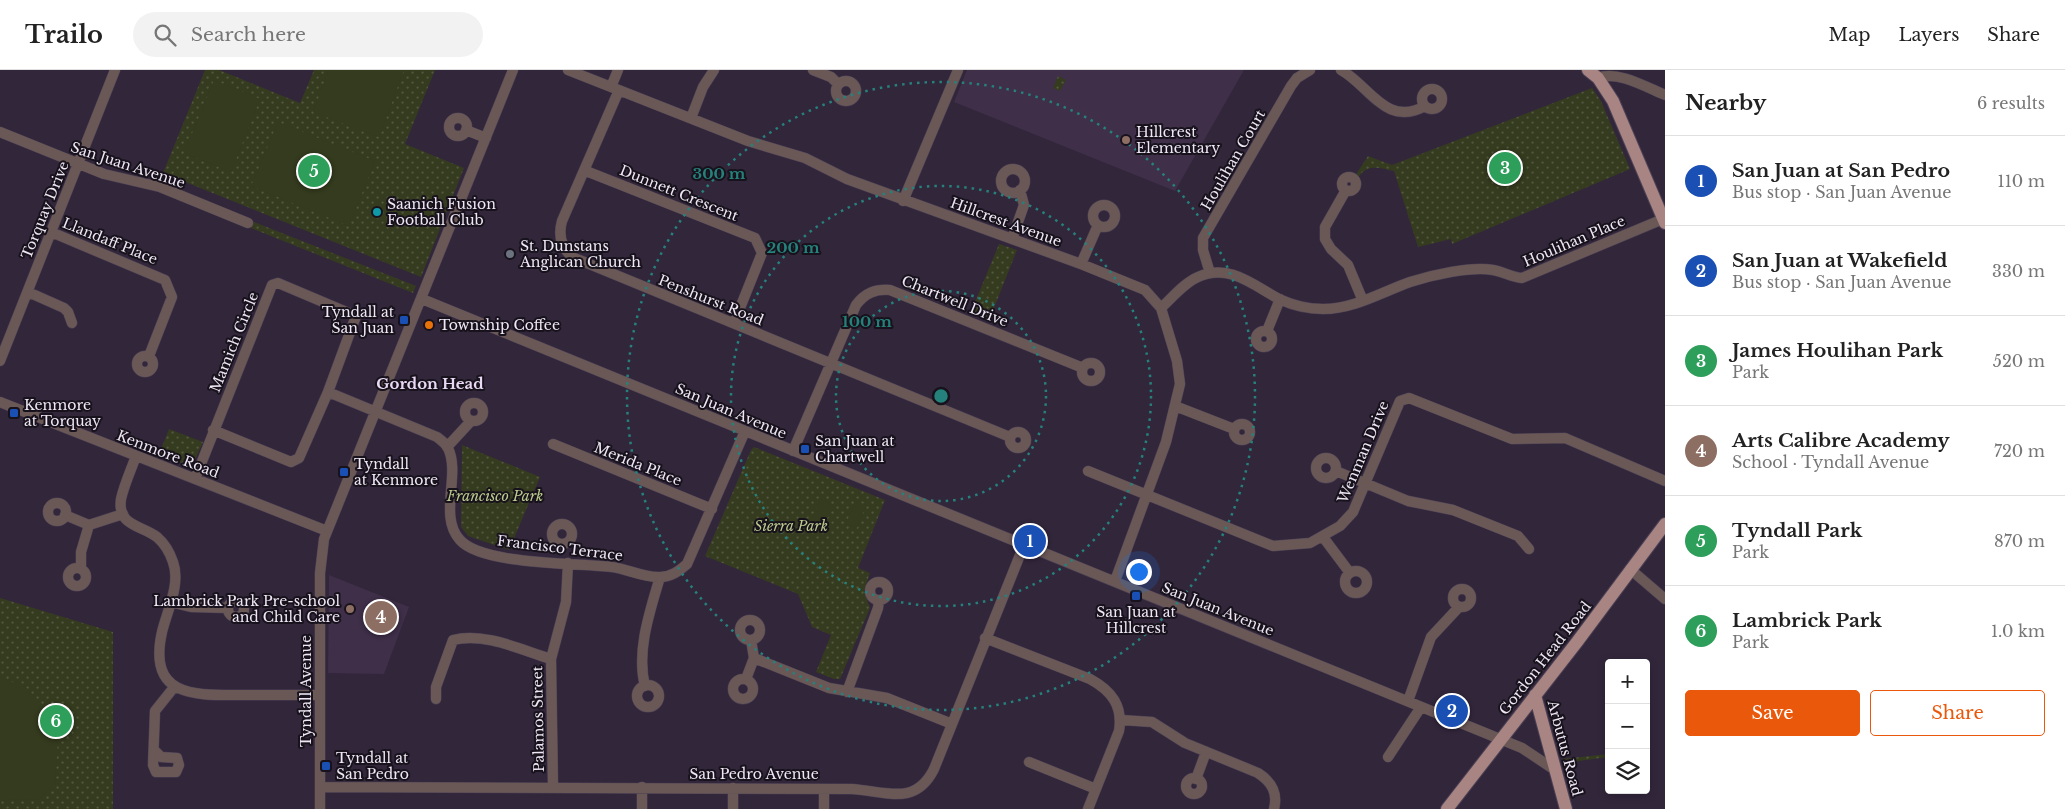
<!DOCTYPE html>
<meta charset="utf-8">
<style>
:root{--surface:#fff;--page:#f2f2f2;--text:#222;--muted:#767676;--line:#e0e0e0;--accent:#ea580c}
body{margin:0;font-family:"Libre Baskerville",serif;background:var(--page);color:var(--text)}
.controls{position:absolute;right:15px;bottom:15px;display:grid;overflow:hidden;border-radius:5px;box-shadow:0 2px 8px #0003}
.controls button{width:45px;height:45px;display:grid;place-items:center;padding:0;border:0;border-bottom:1px solid var(--line);background:var(--surface);color:var(--text);font:25px sans-serif}
.you{position:absolute;left:1138px;top:501px;width:18px;height:18px;margin:-12px;border:4px solid #fff;border-radius:50%;background:#1a73e8;box-shadow:0 0 0 8px #1a73e833}
.badge{display:grid;place-items:center;width:32px;height:32px;border-radius:50%;background:var(--accent);color:#fff;font-size:16px;font-weight:700}
.pin{position:absolute;translate:-50% -50%;border:2px solid #fff;box-shadow:0 1px 5px #0006}
.list{margin:0;padding:0;list-style:none}
h2{display:flex;justify-content:space-between;align-items:center;height:65px;margin:0;padding:0 20px;font-size:21px}
h2 small{font-size:16px;font-weight:400;color:var(--muted)}
.list li{display:grid;grid-template-columns:32px 1fr auto;gap:15px;align-items:center;box-sizing:border-box;height:90px;padding:0 20px;border-top:1px solid var(--line)}
.list b{display:block;font-size:19px;white-space:nowrap}
.list p{margin:0;font-size:16px;white-space:nowrap;color:var(--muted)}
.list em{font-size:16px;font-style:normal;color:var(--muted)}
.actions{display:flex;gap:10px;padding:15px 20px}
.actions a{flex:1;padding:11px 0;border:1px solid var(--accent);border-radius:5px;text-align:center;font-size:18px;color:var(--accent)}
.actions .main{background:var(--accent);color:#fff}
.icon{flex:none;width:28px;height:28px;fill:none;stroke:currentColor;stroke-width:2;stroke-linecap:round;stroke-linejoin:round}
.map{position:relative;flex:none;width:1665px;height:739px;overflow:hidden}
header{display:flex;align-items:center;gap:30px;box-sizing:border-box;height:70px;padding:0 25px;background:var(--surface);border-bottom:1px solid var(--line)}
header strong{font-size:24px}
nav{display:flex;gap:28px;margin-inline-start:auto;font-size:18px}
.search{width:350px;height:45px;background:var(--page);display:flex;align-items:center;gap:12px;box-sizing:border-box;padding:0 18px;border-radius:28px;color:var(--muted);font-size:19px}
main{display:flex}
aside{flex:1;background:var(--surface)}
.map>svg:first-child{display:block}
.built{fill:#3f2f49}
.green{fill:url(#green-dots)}
.pitch{fill:#353b1e}
.lines{fill:none;stroke-linecap:round;stroke-linejoin:round}
.minor-casing{stroke:#4c4155;stroke-width:11}
.major-casing{stroke:#4c4155;stroke-width:14}
.minor{stroke:#6a5857;stroke-width:10}
.major{stroke:#a88482;stroke-width:12}
.ring{fill:none;stroke:#25817c;stroke-width:2.5;stroke-dasharray:2.5 5}
.education-dot{fill:#8d6e63;stroke:#17121b;stroke-width:2}
.culture-dot{fill:#0f9aa8;stroke:#17121b;stroke-width:2}
.worship-dot{fill:#6b7280;stroke:#17121b;stroke-width:2}
.transit-dot{fill:#1a4fb4;stroke:#17121b;stroke-width:2}
.food-dot{fill:#e8710a;stroke:#17121b;stroke-width:2}
.labels{text-anchor:middle;stroke-width:4;stroke-linejoin:round;paint-order:stroke}
.poi-label{font-size:14px;fill:#efe7f5;stroke:#17121b;text-anchor:start}
.street-label{font-size:14px;fill:#efe7f5;stroke:#17121b}
.park-label{font-size:14px;font-style:italic;fill:#bbca8d;stroke:#17121b}
.neighbourhood-label{font-size:15px;font-weight:bold;fill:#e9d9f4;stroke:#17121b}
.centre{fill:#25817c;stroke:#17121b;stroke-width:2.5}
.ring-label{font-size:15px;text-anchor:middle;font-weight:bold;fill:#25817c;stroke:#17121b;stroke-width:4;stroke-linejoin:round;paint-order:stroke}
</style>
<header>
<strong>Trailo</strong>
<div class="search"><svg class="icon" aria-label="search" viewBox="0 0 24 24"><circle cx="10" cy="10" r="6"/><path d="M15 15l6 6"/></svg>Search here</div>
<nav><a>Map</a><a>Layers</a><a>Share</a></nav>
</header>
<main>
<div class="map">
<svg width="1665" height="739" viewBox="0 0 1665 739">
<defs>
<pattern id="green-dots" width="8" height="8" patternUnits="userSpaceOnUse" patternTransform="scale(1.25)"><rect width="8" height="8" fill="#353b1e"/><path d="M2 2h.1M6 6h.1" fill="none" stroke="#53573f" stroke-width="1.8" stroke-linecap="round"/></pattern>
</defs>
<rect width="100%" height="100%" fill="#32263b"/>
<!-- built -->
<path class="built" d="M 967,0 L 1244,0 L 1175,121 L 954,32 Z
M 329,505 L 409,537 L 384,604 L 328,603 Z"/>
<!-- green -->
<path class="green" d="M 205,0 L 219,0 L 300,33 L 314,0 L 435,0 L 405,74 L 464,98 L 421,207 L 163,103 Z
M 1058,6 L 1066,10 L 1060,21 L 1053,18 Z
M 1592,18 L 1601,31 L 1630,99 L 1452,174 L 1451,169 L 1418,177 L 1394,101 C 1379,98 1367,93 1358,108 L 1355,106 L 1368,86 L 1392,95 Z
M 254,152 L 416,216 L 413,223 L 251,158 Z
M 999,174 L 1017,180 L 992,243 L 992,249 L 996,252 L 971,242 Z
M 169,359 L 203,372 L 193,394 L 187,395 L 159,384 Z
M 462,375 L 540,407 L 509,480 L 468,466 L 461,457 Z
M 754,377 L 885,430 L 858,498 L 870,503 L 864,521 L 870,538 L 840,609 L 834,609 L 816,602 L 831,565 L 812,557 L 798,524 L 705,486 L 751,380 Z
M 0,528 L 113,562 L 113,739 L 0,739 Z
M 1609,684 L 1609,687 L 1563,693 L 1562,689 Z"/>
<!-- pitch -->
<path class="pitch" d="M 329,0 L 404,0 L 379,67 L 313,42 Z
M 214,10 L 260,29 L 231,102 L 184,83 Z
M 278,52 L 375,91 L 349,156 L 251,116 Z
M 820,429 L 833,435 L 824,456 L 811,450 Z
M 855,431 L 866,435 L 857,458 L 846,454 Z
M 0,611 L 22,613 L 59,653 L 55,713 L 38,730 L 0,729 Z"/>
<g class="lines">
<defs>
<path id="minor" d="M 568,0 L 748,71 L 805,88 L 847,109 L 1081,194 L 1145,220 L 1161,238 L 1177,291 L 1180,314 L 1166,372 L 1115,511
M 813,0 L 831,7 L 838,14
M 1341,0 C 1369,15 1386,58 1425,36
M 1598,8 C 1617,0 1646,17 1665,25
M836 21a10 10 0 1 1 20 0a10 10 0 1 1-20 0Z
M 611,17 L 618,0
M1422 29a10 10 0 1 1 20 0a10 10 0 1 1-20 0Z
M 619,20 L 562,151 C 558,165 561,177 572,187 L 1010,367
M 691,48 L 703,17 L 714,0
M449 57a9 9 0 1 1 18 0a9 9 0 1 1-18 0Z
M 466,60 L 486,68
M 0,62 L 104,104 L 160,117 L 248,153
M1001 111a12 12 0 1 1 24 0a12 12 0 1 1-24 0Z
M 586,101 L 755,168 L 762,183 L 734,253
M1342 114a7 7 0 1 1 14 0a7 7 0 1 1-14 0Z
M 1346,120 L 1325,157 L 1325,169 L 1331,179 L 1348,195 L 1363,231
M 903,131 L 958,0
M1093 146a11 11 0 1 1 22 0a11 11 0 1 1-22 0Z
M 51,162 L 165,210 L 172,227 L 149,286
M 1012,169 L 1024,135 L 1020,120
M 1081,194 L 1098,155
M 1210,203 L 1203,180 L 1203,168 L 1291,16 L 1297,8 L 1310,0
M 28,222 L 64,238 L 68,242 L 72,253
M 422,229 L 1522,678 L 1555,700
M 1161,238 C 1172,228 1184,213 1198,207 C 1229,193 1253,215 1279,229 C 1292,235 1308,239 1323,239 C 1354,239 1382,222 1410,212 C 1432,205 1471,196 1493,200 C 1504,202 1511,207 1522,208 L 1663,149
M1256 269a8 8 0 1 1 16 0a8 8 0 1 1-16 0Z
M 1267,261 L 1280,229
M137 294a8 8 0 1 1 16 0a8 8 0 1 1-16 0Z
M 0,291 L 115,0
M1082 302a9 9 0 1 1 18 0a9 9 0 1 1-18 0Z
M 328,322 L 437,367 C 441,370 446,374 448,378 C 461,405 438,446 460,470 C 482,495 577,493 612,497 C 628,499 644,508 660,507 C 671,507 679,501 687,494 L 745,361
M 0,332 L 327,461
M465 342a9 9 0 1 1 18 0a9 9 0 1 1-18 0Z
M 1175,336 L 1234,359
M1234 362a8 8 0 1 1 16 0a8 8 0 1 1-16 0Z
M1010 370a8 8 0 1 1 16 0a8 8 0 1 1-16 0Z
M 553,374 L 712,439
M 447,377 L 471,351
M 793,381 L 856,235 C 865,223 875,219 890,220 L 1083,298
M 136,386 C 131,400 124,415 121,429 C 117,456 141,455 157,467 C 164,473 170,483 173,492 C 181,514 167,541 162,562 C 147,629 197,625 244,625 C 269,625 295,625 320,625
M1316 398a10 10 0 1 1 20 0a10 10 0 1 1-20 0Z
M 1088,401 L 1273,476 L 1310,473 L 1340,456 L 1353,442 L 1400,331 L 1409,328 L 1512,369 L 1565,368 L 1665,411
M 1336,401 L 1408,431 L 1453,440 L 1518,466 L 1529,479
M 195,409 L 272,215 L 278,213 L 356,246 L 328,322 L 299,388 L 291,392 L 213,360
M48 442a9 9 0 1 1 18 0a9 9 0 1 1-18 0Z
M 65,445 L 89,455
M552 464a10 10 0 1 1 20 0a10 10 0 1 1-20 0Z
M 1323,467 L 1350,503
M68 507a9 9 0 1 1 18 0a9 9 0 1 1-18 0Z
M 81,499 L 81,482 L 89,455 L 123,444
M 1630,499 L 1665,529
M1345 512a11 11 0 1 1 22 0a11 11 0 1 1-22 0Z
M870 521a9 9 0 1 1 18 0a9 9 0 1 1-18 0Z
M1453 528a9 9 0 1 1 18 0a9 9 0 1 1-18 0Z
M228 539a8 8 0 1 1 16 0a8 8 0 1 1-16 0Z
M 170,532 L 191,537 L 228,538
M740 560a10 10 0 1 1 20 0a10 10 0 1 1-20 0Z
M 985,568 L 1090,609 C 1112,621 1123,636 1119,661 L 1088,739
M 754,588 L 829,618 L 887,628 L 952,654
M733 619a10 10 0 1 1 20 0a10 10 0 1 1-20 0Z
M 746,609 L 754,588 L 751,570
M637 626a11 11 0 1 1 22 0a11 11 0 1 1-22 0Z
M 645,616 C 636,581 650,541 660,507
M 847,622 L 878,538 L 879,530
M 436,629 L 436,617 L 453,570 C 485,562 521,580 551,589
M 1408,631 L 1431,567 L 1459,537
M 1121,650 L 1152,652 L 1185,673 L 1258,703 C 1272,712 1278,723 1274,739
M 154,680 L 161,687 L 177,688 L 179,695 L 176,702 L 156,702 L 153,695 L 155,641 L 175,616
M 1388,687 L 1421,637
M 1029,692 L 1096,719
M1186 716a8 8 0 1 1 16 0a8 8 0 1 1-16 0Z
M 1196,709 L 1206,682
M 320,717 L 851,719 C 886,721 915,737 934,699 L 1024,475
M 553,717 L 551,589 L 566,532 L 568,493
M 733,718 L 733,739
M 320,739 L 320,503 L 324,469 L 513,0
M 642,739 L 642,717
M 824,739 L 824,719"/>
<path id="major" d="M 1588,0 L 1598,8 L 1613,31 L 1665,153
M 1535,625 L 1566,739
M 1447,739 L 1577,572 L 1665,454"/>
</defs>
<!-- minor casing -->
<use href="#minor" class="minor-casing"/>
<!-- major casing -->
<use href="#major" class="major-casing"/>
<!-- minor -->
<use href="#minor" class="minor"/>
<!-- major -->
<use href="#major" class="major"/>
</g>
<!-- distance rings -->
<g class="ring">
<circle cx="941" cy="326" r="105"/>
<circle cx="941" cy="326" r="210"/>
<circle cx="941" cy="326" r="314"/>
</g>
<!-- markers -->
<g class="education-dot">
<circle cx="1126" cy="70" r="5"/>
<circle cx="350" cy="539" r="5"/>
</g>
<circle class="culture-dot" cx="377" cy="142" r="5"/>
<circle class="worship-dot" cx="510" cy="184" r="5"/>
<g class="transit-dot">
<rect x="399" y="245" width="10" height="10" rx="2.5"/>
<rect x="9" y="338" width="10" height="10" rx="2.5"/>
<rect x="800" y="374" width="10" height="10" rx="2.5"/>
<rect x="339" y="397" width="10" height="10" rx="2.5"/>
<rect x="1131" y="521" width="10" height="10" rx="2.5"/>
<rect x="321" y="691" width="10" height="10" rx="2.5"/>
</g>
<circle class="food-dot" cx="429" cy="255" r="5"/>
<g class="labels">
<!-- poi labels -->
<g class="poi-label">
<text x="1136" y="67">Hillcrest<tspan x="1136" dy="16">Elementary</tspan></text>
<text x="387" y="139">Saanich Fusion<tspan x="387" dy="16">Football Club</tspan></text>
<text x="520" y="181">St. Dunstans<tspan x="520" dy="16">Anglican Church</tspan></text>
<text x="394" y="247" text-anchor="end">Tyndall at<tspan x="394" dy="16">San Juan</tspan></text>
<text x="439" y="260">Township Coffee</text>
<text x="24" y="340">Kenmore<tspan x="24" dy="16">at Torquay</tspan></text>
<text x="815" y="376">San Juan at<tspan x="815" dy="16">Chartwell</tspan></text>
<text x="354" y="399">Tyndall<tspan x="354" dy="16">at Kenmore</tspan></text>
<text x="340" y="536" text-anchor="end">Lambrick Park Pre-school<tspan x="340" dy="16">and Child Care</tspan></text>
<text x="1136" y="547" text-anchor="middle">San Juan at<tspan x="1136" dy="16">Hillcrest</tspan></text>
<text x="336" y="693">Tyndall at<tspan x="336" dy="16">San Pedro</tspan></text>
</g>
<!-- street labels -->
<g class="street-label">
<text transform="translate(1233 90) rotate(-60)" y="5">Houlihan Court</text>
<text transform="translate(128 95) rotate(18)" y="5">San Juan Avenue</text>
<text transform="translate(679 123) rotate(22)" y="5">Dunnett Crescent</text>
<text transform="translate(45 140) rotate(-68)" y="5">Torquay Drive</text>
<text transform="translate(1006 152) rotate(20)" y="5">Hillcrest Avenue</text>
<text transform="translate(110 171) rotate(22)" y="5">Llandaff Place</text>
<text transform="translate(1574 171) rotate(-23)" y="5">Houlihan Place</text>
<text transform="translate(711 230) rotate(22)" y="5">Penshurst Road</text>
<text transform="translate(955 231) rotate(22)" y="5">Chartwell Drive</text>
<text transform="translate(234 272) rotate(-68)" y="5">Mamich Circle</text>
<text transform="translate(731 341) rotate(23)" y="5">San Juan Avenue</text>
<text transform="translate(1363 382) rotate(-67)" y="5">Wenman Drive</text>
<text transform="translate(168 384) rotate(21)" y="5">Kenmore Road</text>
<text transform="translate(638 394) rotate(22)" y="5">Merida Place</text>
<text transform="translate(560 478) rotate(7)" y="5">Francisco Terrace</text>
<text transform="translate(1218 539) rotate(22)" y="5">San Juan Avenue</text>
<text transform="translate(1545 588) rotate(-52)" y="5">Gordon Head Road</text>
<text transform="translate(306 621) rotate(-90)" y="5">Tyndall Avenue</text>
<text transform="translate(538 649) rotate(-91)" y="5">Palamos Street</text>
<text transform="translate(1565 678) rotate(75)" y="5">Arbutus Road</text>
<text x="754" y="709">San Pedro Avenue</text>
</g>
<!-- park labels -->
<g class="park-label">
<text x="495" y="431">Francisco Park</text>
<text x="791" y="461">Sierra Park</text>
</g>
<!-- neighbourhood labels -->
<g class="neighbourhood-label">
<text x="430" y="319">Gordon Head</text>
</g>
</g>
<circle cx="941" cy="326" r="8" class="centre"/>
<g class="ring-label">
<text x="719" y="109">300 m</text>
<text x="793" y="183">200 m</text>
<text x="867" y="257">100 m</text>
</g>
</svg>
<div class="controls">
<button>+</button>
<button>−</button>
<button><svg class="icon" aria-label="layers" viewBox="0 0 24 24"><path d="M12 4l9 5-9 5-9-5zM3 14l9 5 9-5"/></svg></button>
</div>
<div class="you"></div>
<div class="pin badge" style="left:1030px;top:471px;background:#1a4fb4">1</div>
<div class="pin badge" style="left:1452px;top:641px;background:#1a4fb4">2</div>
<div class="pin badge" style="left:1505px;top:98px;background:#2e9e5b">3</div>
<div class="pin badge" style="left:381px;top:547px;background:#8d6e63">4</div>
<div class="pin badge" style="left:314px;top:101px;background:#2e9e5b">5</div>
<div class="pin badge" style="left:56px;top:651px;background:#2e9e5b">6</div>
</div>
<aside>
<h2>Nearby<small>6 results</small></h2>
<ul class="list">
<li><span class="badge" style="background:#1a4fb4">1</span><div><b>San Juan at San Pedro</b><p>Bus stop · San Juan Avenue</p></div><em>110 m</em></li>
<li><span class="badge" style="background:#1a4fb4">2</span><div><b>San Juan at Wakefield</b><p>Bus stop · San Juan Avenue</p></div><em>330 m</em></li>
<li><span class="badge" style="background:#2e9e5b">3</span><div><b>James Houlihan Park</b><p>Park</p></div><em>520 m</em></li>
<li><span class="badge" style="background:#8d6e63">4</span><div><b>Arts Calibre Academy</b><p>School · Tyndall Avenue</p></div><em>720 m</em></li>
<li><span class="badge" style="background:#2e9e5b">5</span><div><b>Tyndall Park</b><p>Park</p></div><em>870 m</em></li>
<li><span class="badge" style="background:#2e9e5b">6</span><div><b>Lambrick Park</b><p>Park</p></div><em>1.0 km</em></li>
</ul>
<div class="actions"><a class="main">Save</a><a>Share</a></div>
</aside>
</main>
